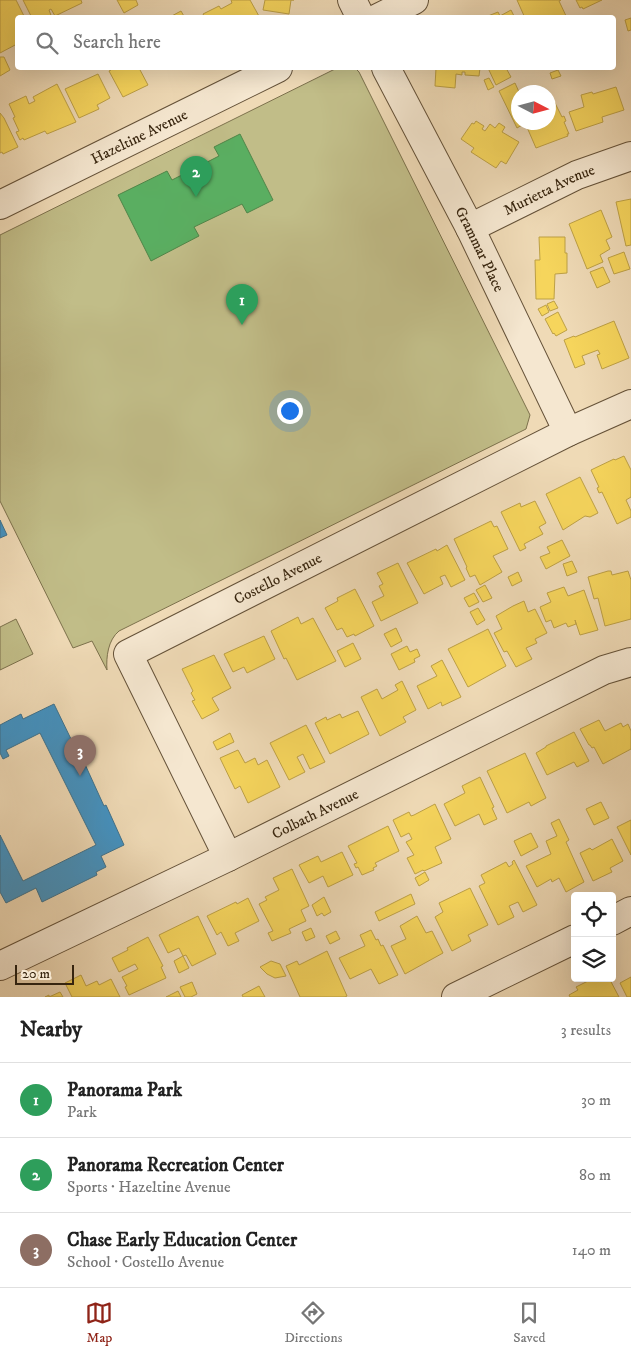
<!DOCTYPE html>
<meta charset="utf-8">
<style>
:root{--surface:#fff;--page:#f6f6f6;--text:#222;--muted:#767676;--line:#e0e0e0;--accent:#8f2418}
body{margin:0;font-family:"IM FELL DW Pica",serif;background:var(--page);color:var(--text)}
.controls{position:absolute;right:15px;bottom:15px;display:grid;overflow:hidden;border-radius:5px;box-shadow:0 5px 20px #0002}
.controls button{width:45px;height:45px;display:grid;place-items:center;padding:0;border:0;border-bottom:1px solid var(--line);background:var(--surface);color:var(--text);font:25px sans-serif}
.compass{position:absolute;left:511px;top:85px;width:45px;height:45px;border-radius:50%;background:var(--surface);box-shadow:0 5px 20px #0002;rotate:96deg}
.scale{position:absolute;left:15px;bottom:12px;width:59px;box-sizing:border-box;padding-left:5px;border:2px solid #37250f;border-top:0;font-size:14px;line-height:18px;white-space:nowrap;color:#37250f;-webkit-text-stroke:4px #f5e7d0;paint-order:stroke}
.you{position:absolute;left:289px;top:410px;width:18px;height:18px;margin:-12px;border:4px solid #fff;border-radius:50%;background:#1a73e8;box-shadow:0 0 0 8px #1a73e833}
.badge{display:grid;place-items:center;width:32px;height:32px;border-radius:50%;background:var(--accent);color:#fff;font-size:16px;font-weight:700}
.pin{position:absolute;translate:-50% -41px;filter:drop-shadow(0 1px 2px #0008)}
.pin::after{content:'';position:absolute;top:26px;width:18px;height:15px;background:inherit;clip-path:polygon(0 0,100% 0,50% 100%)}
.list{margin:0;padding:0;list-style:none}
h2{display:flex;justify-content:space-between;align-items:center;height:65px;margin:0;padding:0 20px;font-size:21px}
h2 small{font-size:16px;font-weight:400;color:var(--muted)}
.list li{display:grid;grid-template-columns:32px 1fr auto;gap:15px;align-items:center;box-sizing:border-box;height:75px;padding:0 20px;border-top:1px solid var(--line)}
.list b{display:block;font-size:19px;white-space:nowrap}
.list p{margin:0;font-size:16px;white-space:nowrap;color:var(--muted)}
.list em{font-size:16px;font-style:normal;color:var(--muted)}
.icon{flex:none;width:28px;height:28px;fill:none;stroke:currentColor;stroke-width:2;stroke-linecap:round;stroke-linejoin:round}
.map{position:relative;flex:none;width:631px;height:997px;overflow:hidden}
.search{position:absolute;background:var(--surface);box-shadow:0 5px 20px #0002;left:15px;right:15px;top:15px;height:55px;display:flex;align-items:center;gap:12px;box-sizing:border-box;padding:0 18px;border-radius:5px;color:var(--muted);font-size:19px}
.sheet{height:290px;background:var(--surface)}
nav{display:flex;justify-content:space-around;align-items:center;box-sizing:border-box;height:70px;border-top:1px solid var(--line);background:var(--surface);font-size:14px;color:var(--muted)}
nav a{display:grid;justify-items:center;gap:2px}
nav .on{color:var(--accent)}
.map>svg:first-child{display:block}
.green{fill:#c1bd88;stroke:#7c714c}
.homes{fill:#f6d55c;stroke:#bda045}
.schools{fill:#4393c3;stroke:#3f728d}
.public{fill:#5aae61;stroke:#508548}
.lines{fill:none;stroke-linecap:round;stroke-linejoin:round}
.minor-casing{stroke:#655239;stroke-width:30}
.minor{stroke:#f5e7d0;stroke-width:28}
.labels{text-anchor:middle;stroke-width:5;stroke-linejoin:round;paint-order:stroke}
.street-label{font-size:15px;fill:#37250f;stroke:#f5e7d0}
</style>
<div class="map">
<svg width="631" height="997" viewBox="0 0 631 997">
<rect width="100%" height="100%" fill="#efdab6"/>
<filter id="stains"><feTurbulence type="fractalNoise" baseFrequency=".004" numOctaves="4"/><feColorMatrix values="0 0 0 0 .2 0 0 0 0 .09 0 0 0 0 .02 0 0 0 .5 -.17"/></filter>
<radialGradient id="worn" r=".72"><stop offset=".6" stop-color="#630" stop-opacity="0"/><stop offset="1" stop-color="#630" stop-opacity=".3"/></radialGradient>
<!-- green -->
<path class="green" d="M 337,68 L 355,68 L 359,72 L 530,415 L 526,429 L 119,631 C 108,640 106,657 107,670 L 92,641 L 73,648 L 0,501 L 0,235 Z
M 16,619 L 33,654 L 0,670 L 0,627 Z"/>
<!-- homes -->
<path class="homes" d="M 0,0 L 16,0 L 25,18 L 18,18 L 17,44 L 0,53 Z
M 23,0 L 81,0 L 82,3 L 55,16 L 51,9 L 49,10 L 52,18 L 32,18 Z
M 117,0 L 136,0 L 138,5 L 124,13 Z
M 231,0 L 250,0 L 260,18 L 205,18 L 203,14 L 219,6 L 221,9 L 232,3 Z
M 265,0 L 294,0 L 291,0 L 289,14 L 263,10 Z
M 517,0 L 561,0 L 559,1 L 567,18 L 525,18 Z
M 576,0 L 602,0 L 583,9 L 582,7 L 580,8 Z
M 511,10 L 515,18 L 483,18 L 498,12 L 500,16 Z
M 181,11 L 185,18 L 168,18 Z
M 631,18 L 631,30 L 628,31 L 625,20 Z
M 0,57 L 4,57 L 10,70 L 0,76 Z
M 110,68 L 139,68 L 148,85 L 123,97 L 109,71 L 111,70 Z
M 436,68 L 480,68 L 479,76 L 465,75 L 465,72 L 462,72 L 462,75 L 456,74 L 455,88 L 435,86 Z
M 488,68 L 506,68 L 511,77 L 496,85 Z
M 558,70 L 561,76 L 552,79 L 550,73 Z
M 98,74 L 110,98 L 97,105 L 99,109 L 79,118 L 65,89 Z
M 489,78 L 494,87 L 488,90 L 484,80 Z
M 515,83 L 519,92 L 518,122 L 527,122 L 517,128 L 499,91 Z
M 57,84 L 76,122 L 47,134 L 45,131 L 24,140 L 23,138 L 20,140 L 16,132 L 19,131 L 13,118 L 15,117 L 9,104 L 26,96 L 29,104 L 35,101 L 33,97 Z
M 616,87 L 624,110 L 602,117 L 603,122 L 576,131 L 569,112 L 584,107 L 581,95 L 592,92 L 593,94 Z
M 551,95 L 562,117 L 564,116 L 566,121 L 564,122 L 569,134 L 567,134 L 568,136 L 536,148 L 526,125 L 532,122 L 548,122 L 548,96 Z
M 0,113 L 4,118 L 18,147 L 3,154 L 2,152 L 0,153 Z
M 476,121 L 484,126 L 482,129 L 485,131 L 490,124 L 495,128 L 499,123 L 505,127 L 502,132 L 519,142 L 506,164 L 501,161 L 496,168 L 471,152 L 474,148 L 461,139 L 472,123 L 474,124 Z
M 631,199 L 631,245 L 626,246 L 616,202 Z
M 601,210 L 612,237 L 606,240 L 610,249 L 600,255 L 603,262 L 587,269 L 569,224 Z
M 539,237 L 565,237 L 565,253 L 567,253 L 567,273 L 555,274 L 554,299 L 536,299 L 535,260 L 540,260 Z
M 624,252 L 630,269 L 614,274 L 608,258 Z
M 603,267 L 610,282 L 597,288 L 590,272 Z
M 554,301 L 558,308 L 550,311 L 547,304 Z
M 546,305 L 549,312 L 542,316 L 538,309 Z
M 558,312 L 567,330 L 556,336 L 554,333 L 553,334 L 545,319 Z
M 614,321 L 629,358 L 602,369 L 597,355 L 600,354 L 598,350 L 582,356 L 585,364 L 575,368 L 564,340 L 574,336 L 575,337 Z
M 624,456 L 631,470 L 631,497 L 626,500 L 631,511 L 631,517 L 617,524 L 602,492 L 599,493 L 597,488 L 599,487 L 591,470 L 614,459 L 615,460 Z
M 580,477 L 598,513 L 590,517 L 585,516 L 563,530 L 546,494 Z
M 535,501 L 546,523 L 539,527 L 543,534 L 524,544 L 526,548 L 520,551 L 501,512 L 520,503 L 521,507 Z
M 491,521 L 494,527 L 497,526 L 508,549 L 493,556 L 502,572 L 480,585 L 475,575 L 470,577 L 466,568 L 467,567 L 454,539 Z
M 562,540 L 570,556 L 546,569 L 540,557 L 550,553 L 547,547 Z
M 447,545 L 465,580 L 451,587 L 445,575 L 440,577 L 443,584 L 424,594 L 407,563 L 436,549 L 437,551 Z
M 572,561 L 577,572 L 567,576 L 563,564 Z
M 398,563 L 418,603 L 381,621 L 372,602 L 384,596 L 379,586 L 383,584 L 377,573 Z
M 608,571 L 611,571 L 612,575 L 628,571 L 631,580 L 631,619 L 605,626 L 598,598 L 594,599 L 588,577 Z
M 518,572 L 522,581 L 512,586 L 508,577 Z
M 485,585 L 492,598 L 483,602 L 476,590 Z
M 564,587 L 568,596 L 584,590 L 598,630 L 580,635 L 575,620 L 576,624 L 568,627 L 566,623 L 554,628 L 551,620 L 546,622 L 540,607 L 551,602 L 547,593 Z
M 355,589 L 374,626 L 355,636 L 354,634 L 347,637 L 342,628 L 337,630 L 325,608 L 338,601 L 337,598 Z
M 474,593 L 479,602 L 469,607 L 464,598 Z
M 524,601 L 528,612 L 535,609 L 547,633 L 535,639 L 537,643 L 526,648 L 532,659 L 516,667 L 507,651 L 504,652 L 494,633 L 502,629 L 496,616 L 513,606 Z
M 478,608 L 485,620 L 477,625 L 470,612 Z
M 298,617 L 301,624 L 313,618 L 336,661 L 297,680 L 286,658 L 284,659 L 271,631 Z
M 396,628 L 402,641 L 391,647 L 384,634 Z
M 488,629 L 506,666 L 468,687 L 448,649 Z
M 264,636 L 275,659 L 247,673 L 244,667 L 233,672 L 224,654 Z
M 353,643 L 361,659 L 345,667 L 337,651 Z
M 407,646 L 410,652 L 417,649 L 420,656 L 414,659 L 415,662 L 399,670 L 391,654 Z
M 214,655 L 231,688 L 212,698 L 219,710 L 202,719 L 192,701 L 195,700 L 191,693 L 193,691 L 182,669 Z
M 442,660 L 461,697 L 442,706 L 441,702 L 428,709 L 417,686 L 437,676 L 431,666 Z
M 402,681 L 416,710 L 403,717 L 406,722 L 380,736 L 361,697 L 377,689 L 382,699 L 398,690 L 395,685 Z
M 358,711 L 369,734 L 330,754 L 315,723 L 326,717 L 327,720 L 340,714 L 342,718 Z
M 599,720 L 605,731 L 621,723 L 623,727 L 628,724 L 631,731 L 631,749 L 603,764 L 594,747 L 592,748 L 590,745 L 589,745 L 580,729 Z
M 306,725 L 325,762 L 310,769 L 303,754 L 297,757 L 305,772 L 289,780 L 270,743 Z
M 574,732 L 589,761 L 577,767 L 574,762 L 547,775 L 536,753 L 546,747 L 546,746 Z
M 230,733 L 234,742 L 217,750 L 213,742 Z
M 238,750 L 245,763 L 255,758 L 258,765 L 267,760 L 280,787 L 248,803 L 240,786 L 235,789 L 220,758 Z
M 525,753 L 546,798 L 531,806 L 529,802 L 507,813 L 487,771 Z
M 480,777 L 494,807 L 492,808 L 497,819 L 484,825 L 479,814 L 455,826 L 444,804 L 465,793 L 462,786 Z
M 601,802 L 609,818 L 594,825 L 586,809 Z
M 435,804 L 451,839 L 435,847 L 442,863 L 424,871 L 423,870 L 415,874 L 407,858 L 414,855 L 406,842 L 412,839 L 409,833 L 401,837 L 393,820 L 409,812 L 411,816 L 414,815 Z
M 559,819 L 569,840 L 566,842 L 584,882 L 566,892 L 559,878 L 552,882 L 551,879 L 537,887 L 526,866 L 551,854 L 546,841 L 557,836 L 551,823 Z
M 631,820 L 631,855 L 617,827 Z
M 388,826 L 399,851 L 375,863 L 377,866 L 373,868 L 374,870 L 362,875 L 358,867 L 356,868 L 354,864 L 357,863 L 348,846 Z
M 531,833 L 538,847 L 521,856 L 514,841 Z
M 612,839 L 623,861 L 610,868 L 612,872 L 593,881 L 580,853 L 590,848 L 592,850 Z
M 342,852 L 353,875 L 328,887 L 323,876 L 309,883 L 299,865 L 318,856 L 321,862 Z
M 514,860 L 537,905 L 523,912 L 518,902 L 509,906 L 514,917 L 498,925 L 479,886 L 485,883 L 481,875 L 506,862 L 509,867 L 513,864 L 512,862 Z
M 292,869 L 309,906 L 301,910 L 306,921 L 289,929 L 291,933 L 272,941 L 268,933 L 273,931 L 259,904 L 267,900 L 265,897 L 279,890 L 273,878 Z
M 425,872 L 429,880 L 419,886 L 415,878 Z
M 470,888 L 488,925 L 468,935 L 471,941 L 452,951 L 435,917 L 443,912 L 439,903 Z
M 411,894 L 415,904 L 379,921 L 375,912 Z
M 324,897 L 331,912 L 324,916 L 322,913 L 317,916 L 312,905 Z
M 248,898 L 259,921 L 235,933 L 239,941 L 228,946 L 221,932 L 217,935 L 207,916 L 236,902 L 237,904 Z
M 198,916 L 216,954 L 192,966 L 186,955 L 183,956 L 179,948 L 168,953 L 159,935 Z
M 417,916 L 426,933 L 432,931 L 443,953 L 405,974 L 391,946 L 406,939 L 400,926 Z
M 311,928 L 315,937 L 306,941 L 302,932 Z
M 371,930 L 376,940 L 378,939 L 381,946 L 383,945 L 398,975 L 379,984 L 371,969 L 350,979 L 339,958 L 365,946 L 360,935 Z
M 336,931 L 340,939 L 330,944 L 326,936 Z
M 148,937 L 163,966 L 161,967 L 166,978 L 129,995 L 125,987 L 127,986 L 122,977 L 138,969 L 135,964 L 119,972 L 112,958 L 128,950 L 127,948 Z
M 327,951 L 347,996 L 345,997 L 300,997 L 286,966 L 297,961 L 299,965 Z
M 183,956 L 189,968 L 179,973 L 174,961 Z
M 271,961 L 280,964 L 286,976 L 275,978 L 267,974 L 260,967 Z
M 81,975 L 86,986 L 97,981 L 99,985 L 111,979 L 120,997 L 72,997 L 65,983 Z
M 631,977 L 631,997 L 627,997 L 620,983 Z
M 594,978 L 598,982 L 602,978 L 609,978 L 619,997 L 570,997 L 569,995 L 578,990 L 576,987 Z
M 192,982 L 197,994 L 191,997 L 185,997 L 180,987 Z
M 259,986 L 265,997 L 243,997 L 242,995 Z
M 178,991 L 181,997 L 166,997 Z
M 60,992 L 63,997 L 45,997 L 49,995 L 49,997 Z"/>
<!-- schools -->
<path class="schools" d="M 0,520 L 7,535 L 0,538 Z
M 54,704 L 71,739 L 73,738 L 104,806 L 106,805 L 124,845 L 101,856 L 106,867 L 96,872 L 97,875 L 42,902 L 36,888 L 6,903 L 0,892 L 0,835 L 23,881 L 96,845 L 40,733 L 6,750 L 9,756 L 3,759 L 0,753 L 0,725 L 21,714 L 23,719 Z"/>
<!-- public -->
<path class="public" d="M 240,134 L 273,200 L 247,213 L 242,204 L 194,227 L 199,236 L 151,261 L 118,195 L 167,171 L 172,180 L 219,156 L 214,147 Z"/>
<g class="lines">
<defs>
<g id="minor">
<path d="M 352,0 L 361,18"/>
<path d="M 378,18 L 414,0"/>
<path id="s1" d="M 386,68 L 470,228 L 568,432"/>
<path id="s2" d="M 0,205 L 278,68"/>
<path id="s3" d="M 470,228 L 577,175 L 631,156"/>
<path id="s4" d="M 228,857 L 128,654 L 568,432 L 631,404"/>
<path d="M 612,921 L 631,911"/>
<path id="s5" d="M 0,966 L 228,857 L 604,670 L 631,662"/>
<path d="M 456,997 L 575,939"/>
</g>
</defs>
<!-- minor casing -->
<use href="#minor" class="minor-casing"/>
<!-- minor -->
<use href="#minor" class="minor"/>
</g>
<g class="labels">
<!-- street labels -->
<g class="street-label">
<text dy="5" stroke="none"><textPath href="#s2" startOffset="155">Hazeltine Avenue</textPath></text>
<text dy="5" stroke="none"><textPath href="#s3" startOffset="88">Murietta Avenue</textPath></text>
<text dy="5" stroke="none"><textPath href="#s1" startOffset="204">Grammar Place</textPath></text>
<text dy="5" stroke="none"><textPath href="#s4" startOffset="394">Costello Avenue</textPath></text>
<text dy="5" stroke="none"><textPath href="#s5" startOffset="350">Colbath Avenue</textPath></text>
</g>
</g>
<rect width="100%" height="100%" filter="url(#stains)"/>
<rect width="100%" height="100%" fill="url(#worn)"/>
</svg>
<div class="controls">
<button><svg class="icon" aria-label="locate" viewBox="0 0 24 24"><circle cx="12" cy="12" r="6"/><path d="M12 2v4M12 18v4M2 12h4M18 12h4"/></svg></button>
<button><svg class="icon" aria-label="layers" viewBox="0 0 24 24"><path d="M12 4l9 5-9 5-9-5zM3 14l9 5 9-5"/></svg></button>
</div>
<svg class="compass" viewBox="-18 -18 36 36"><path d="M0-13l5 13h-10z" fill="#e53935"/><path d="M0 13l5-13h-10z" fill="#767676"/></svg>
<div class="scale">20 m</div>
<div class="you"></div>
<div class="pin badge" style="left:242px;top:325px;background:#2e9e5b">1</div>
<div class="pin badge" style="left:196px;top:197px;background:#2e9e5b">2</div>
<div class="pin badge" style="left:80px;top:776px;background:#8d6e63">3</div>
<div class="search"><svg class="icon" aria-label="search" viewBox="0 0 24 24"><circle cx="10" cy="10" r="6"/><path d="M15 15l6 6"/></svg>Search here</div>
</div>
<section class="sheet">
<h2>Nearby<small>3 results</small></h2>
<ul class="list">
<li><span class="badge" style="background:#2e9e5b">1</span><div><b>Panorama Park</b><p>Park</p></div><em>30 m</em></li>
<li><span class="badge" style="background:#2e9e5b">2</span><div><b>Panorama Recreation Center</b><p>Sports · Hazeltine Avenue</p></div><em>80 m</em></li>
<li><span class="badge" style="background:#8d6e63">3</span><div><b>Chase Early Education Center</b><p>School · Costello Avenue</p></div><em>140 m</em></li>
</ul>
</section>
<nav>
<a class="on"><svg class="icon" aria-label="map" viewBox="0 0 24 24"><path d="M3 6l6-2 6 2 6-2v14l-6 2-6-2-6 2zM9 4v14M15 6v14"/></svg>Map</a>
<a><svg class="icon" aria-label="directions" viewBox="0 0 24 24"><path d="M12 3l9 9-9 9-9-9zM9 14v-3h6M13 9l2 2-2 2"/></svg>Directions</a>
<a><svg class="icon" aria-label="saved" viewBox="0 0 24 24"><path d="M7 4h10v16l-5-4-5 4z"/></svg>Saved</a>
</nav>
